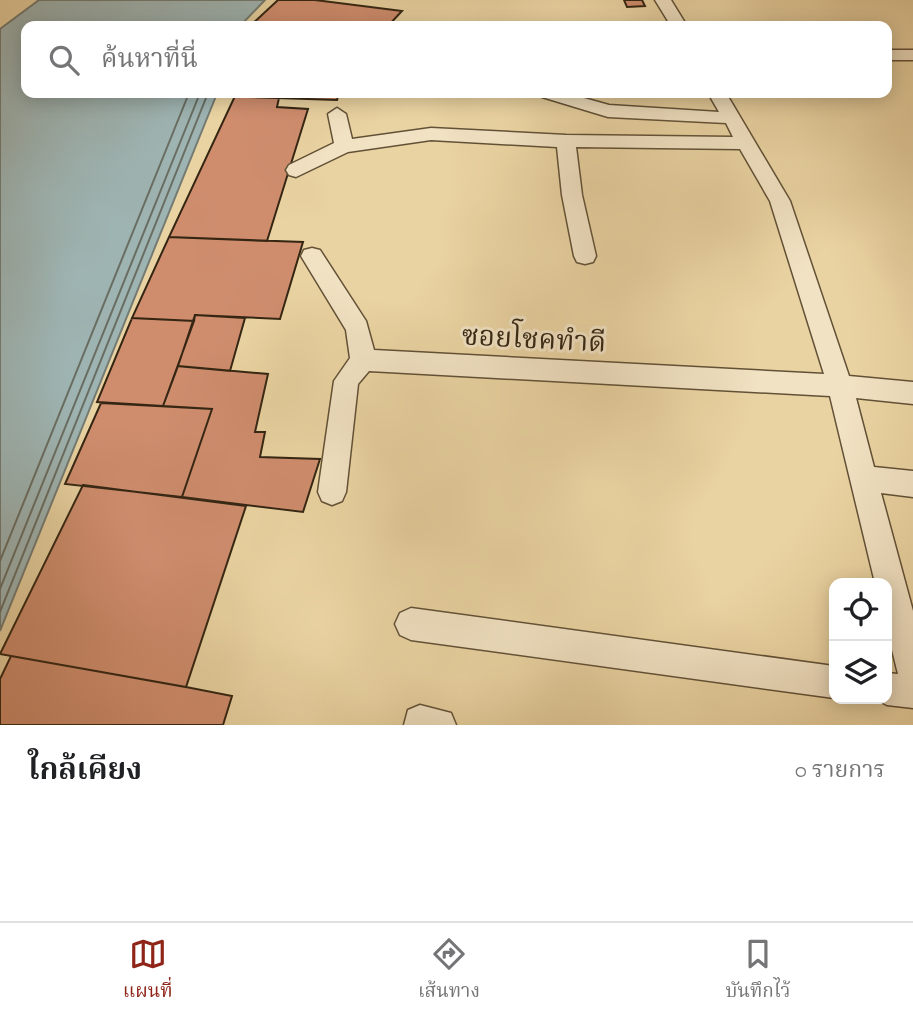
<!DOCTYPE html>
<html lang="th">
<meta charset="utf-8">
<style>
:root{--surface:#fff;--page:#f6f6f6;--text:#202124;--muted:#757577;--line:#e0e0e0;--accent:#8f2418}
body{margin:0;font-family:"Sorts Mill Goudy","Noto Serif Thai",serif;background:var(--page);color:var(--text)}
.controls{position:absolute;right:21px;bottom:21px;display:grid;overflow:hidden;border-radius:14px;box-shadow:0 4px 18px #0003}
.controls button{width:63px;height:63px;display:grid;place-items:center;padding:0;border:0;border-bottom:2px solid var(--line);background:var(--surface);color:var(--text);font:35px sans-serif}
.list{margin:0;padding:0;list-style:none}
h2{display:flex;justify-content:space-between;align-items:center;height:91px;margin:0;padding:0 28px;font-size:30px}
h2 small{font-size:23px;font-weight:400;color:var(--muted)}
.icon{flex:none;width:38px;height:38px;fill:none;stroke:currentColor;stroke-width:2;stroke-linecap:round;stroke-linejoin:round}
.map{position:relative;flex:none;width:913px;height:725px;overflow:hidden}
.search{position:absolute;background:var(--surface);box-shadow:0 4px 18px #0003;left:21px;right:21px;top:21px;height:77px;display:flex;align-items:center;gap:18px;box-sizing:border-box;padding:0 24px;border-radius:14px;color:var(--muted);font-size:26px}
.sheet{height:196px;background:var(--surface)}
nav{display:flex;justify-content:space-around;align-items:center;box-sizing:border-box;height:98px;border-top:2px solid var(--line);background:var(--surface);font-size:19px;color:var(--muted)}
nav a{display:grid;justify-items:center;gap:4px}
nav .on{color:var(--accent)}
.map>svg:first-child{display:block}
.water{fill:#9eb4b2;stroke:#747b72;stroke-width:2}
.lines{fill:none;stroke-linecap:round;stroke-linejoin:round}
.shore{stroke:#696d62;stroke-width:2}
.building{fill:#cf8d6e;stroke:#342613;stroke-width:2}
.minor-casing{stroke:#625137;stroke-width:3}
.minor{fill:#f1e2c3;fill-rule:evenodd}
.labels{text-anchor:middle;stroke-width:6;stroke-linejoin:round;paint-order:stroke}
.street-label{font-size:28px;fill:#342613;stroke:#f1e2c3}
</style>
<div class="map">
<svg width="913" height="725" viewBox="0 0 913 725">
<rect width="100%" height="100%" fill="#ead3a2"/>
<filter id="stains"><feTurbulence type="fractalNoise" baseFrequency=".00286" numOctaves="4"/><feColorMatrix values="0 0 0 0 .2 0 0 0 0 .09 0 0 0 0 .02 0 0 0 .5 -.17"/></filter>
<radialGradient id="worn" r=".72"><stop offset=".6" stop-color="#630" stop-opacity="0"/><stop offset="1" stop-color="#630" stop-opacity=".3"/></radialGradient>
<!-- water -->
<path class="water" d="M 39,0 L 265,0 L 240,26 L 26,26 L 26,93 L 204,93 L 216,96 L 0,631 L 0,29 Z"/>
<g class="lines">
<!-- shore -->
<path class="shore" d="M 0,561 L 189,93
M 0,589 L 200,93
M 0,612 L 208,93"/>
</g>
<!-- building -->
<path class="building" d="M 278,0 L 315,0 L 402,11 L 388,26 L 250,26 Z
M 624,0 L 642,0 L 645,6 L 627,7 Z
M 223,93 L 339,93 L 337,100 L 221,96 Z
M 235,96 L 279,98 L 277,107 L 308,109 L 267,241 L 169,237 Z
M 169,237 L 303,242 L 280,319 L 195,315 L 194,321 L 132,318 Z
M 195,315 L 245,318 L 230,371 L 178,366 Z
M 132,318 L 194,321 L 163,406 L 97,402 Z
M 178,366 L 268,374 L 255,432 L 265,432 L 260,457 L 320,459 L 303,512 L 182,497 L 212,409 L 163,406 Z
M 101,403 L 212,409 L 182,497 L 65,484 Z
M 83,485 L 246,506 L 186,687 L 0,654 Z
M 11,656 L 186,687 L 232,696 L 223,725 L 0,725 L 0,679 Z"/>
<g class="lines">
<defs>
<path id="minor" d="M 655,0 L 671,0 L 687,26 L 671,26 Z
M 887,50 L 913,50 L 913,60 L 887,60 Z
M 539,93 L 566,93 L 609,105 L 719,112 L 708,93 L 726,93 L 790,201 L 849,376 L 913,382 L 913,404 L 856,398 L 874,467 L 913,471 L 913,497 L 881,493 L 913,611 L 913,708 L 887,705 L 875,699 L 887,699 L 887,673 L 898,674 L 887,630 L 887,583 L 875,583 L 830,396 L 369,371 L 358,384 L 346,492 L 342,501 L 332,505 L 322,501 L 318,492 L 334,381 L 350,358 L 346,330 L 301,256 L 304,250 L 312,248 L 320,250 L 366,321 L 374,350 L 824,374 L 770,201 L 740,149 L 576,147 L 582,195 L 596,256 L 593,262 L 585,264 L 577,262 L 574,256 L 562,195 L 557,147 L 431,140 L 348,152 L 296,177 L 289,175 L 286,170 L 289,165 L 334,143 L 328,114 L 337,108 L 346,114 L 352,139 L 431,128 L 566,135 L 733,137 L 726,123 L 608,117 L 542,97 Z
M 411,608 L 834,666 L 834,698 L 411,640 L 400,635 L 395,624 L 400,613 Z
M 420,705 L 451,713 L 456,725 L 404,725 L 408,710 Z"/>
</defs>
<!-- minor casing -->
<use href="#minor" class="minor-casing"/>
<!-- minor -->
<use href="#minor" class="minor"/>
</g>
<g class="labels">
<!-- street labels -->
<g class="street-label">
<text transform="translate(534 338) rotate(3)" y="10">ซอยโชคทำดี</text>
</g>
</g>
<rect width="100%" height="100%" filter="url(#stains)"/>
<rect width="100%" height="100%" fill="url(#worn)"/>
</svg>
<div class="controls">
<button><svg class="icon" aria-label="locate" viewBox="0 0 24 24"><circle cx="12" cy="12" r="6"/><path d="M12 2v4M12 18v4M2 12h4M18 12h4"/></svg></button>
<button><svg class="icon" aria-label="layers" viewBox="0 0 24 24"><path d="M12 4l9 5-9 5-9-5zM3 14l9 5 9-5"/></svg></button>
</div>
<div class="search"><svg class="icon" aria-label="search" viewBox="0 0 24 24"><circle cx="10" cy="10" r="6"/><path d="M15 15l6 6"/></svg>ค้นหาที่นี่</div>
</div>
<section class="sheet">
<h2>ใกล้เคียง<small>0 รายการ</small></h2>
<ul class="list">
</ul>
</section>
<nav>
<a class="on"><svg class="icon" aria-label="map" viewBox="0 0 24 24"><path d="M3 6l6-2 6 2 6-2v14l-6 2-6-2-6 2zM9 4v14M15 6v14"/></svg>แผนที่</a>
<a><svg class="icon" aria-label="directions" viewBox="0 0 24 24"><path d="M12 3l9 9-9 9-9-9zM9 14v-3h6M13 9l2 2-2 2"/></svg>เส้นทาง</a>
<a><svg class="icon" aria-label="saved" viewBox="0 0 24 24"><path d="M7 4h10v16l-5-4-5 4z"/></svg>บันทึกไว้</a>
</nav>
